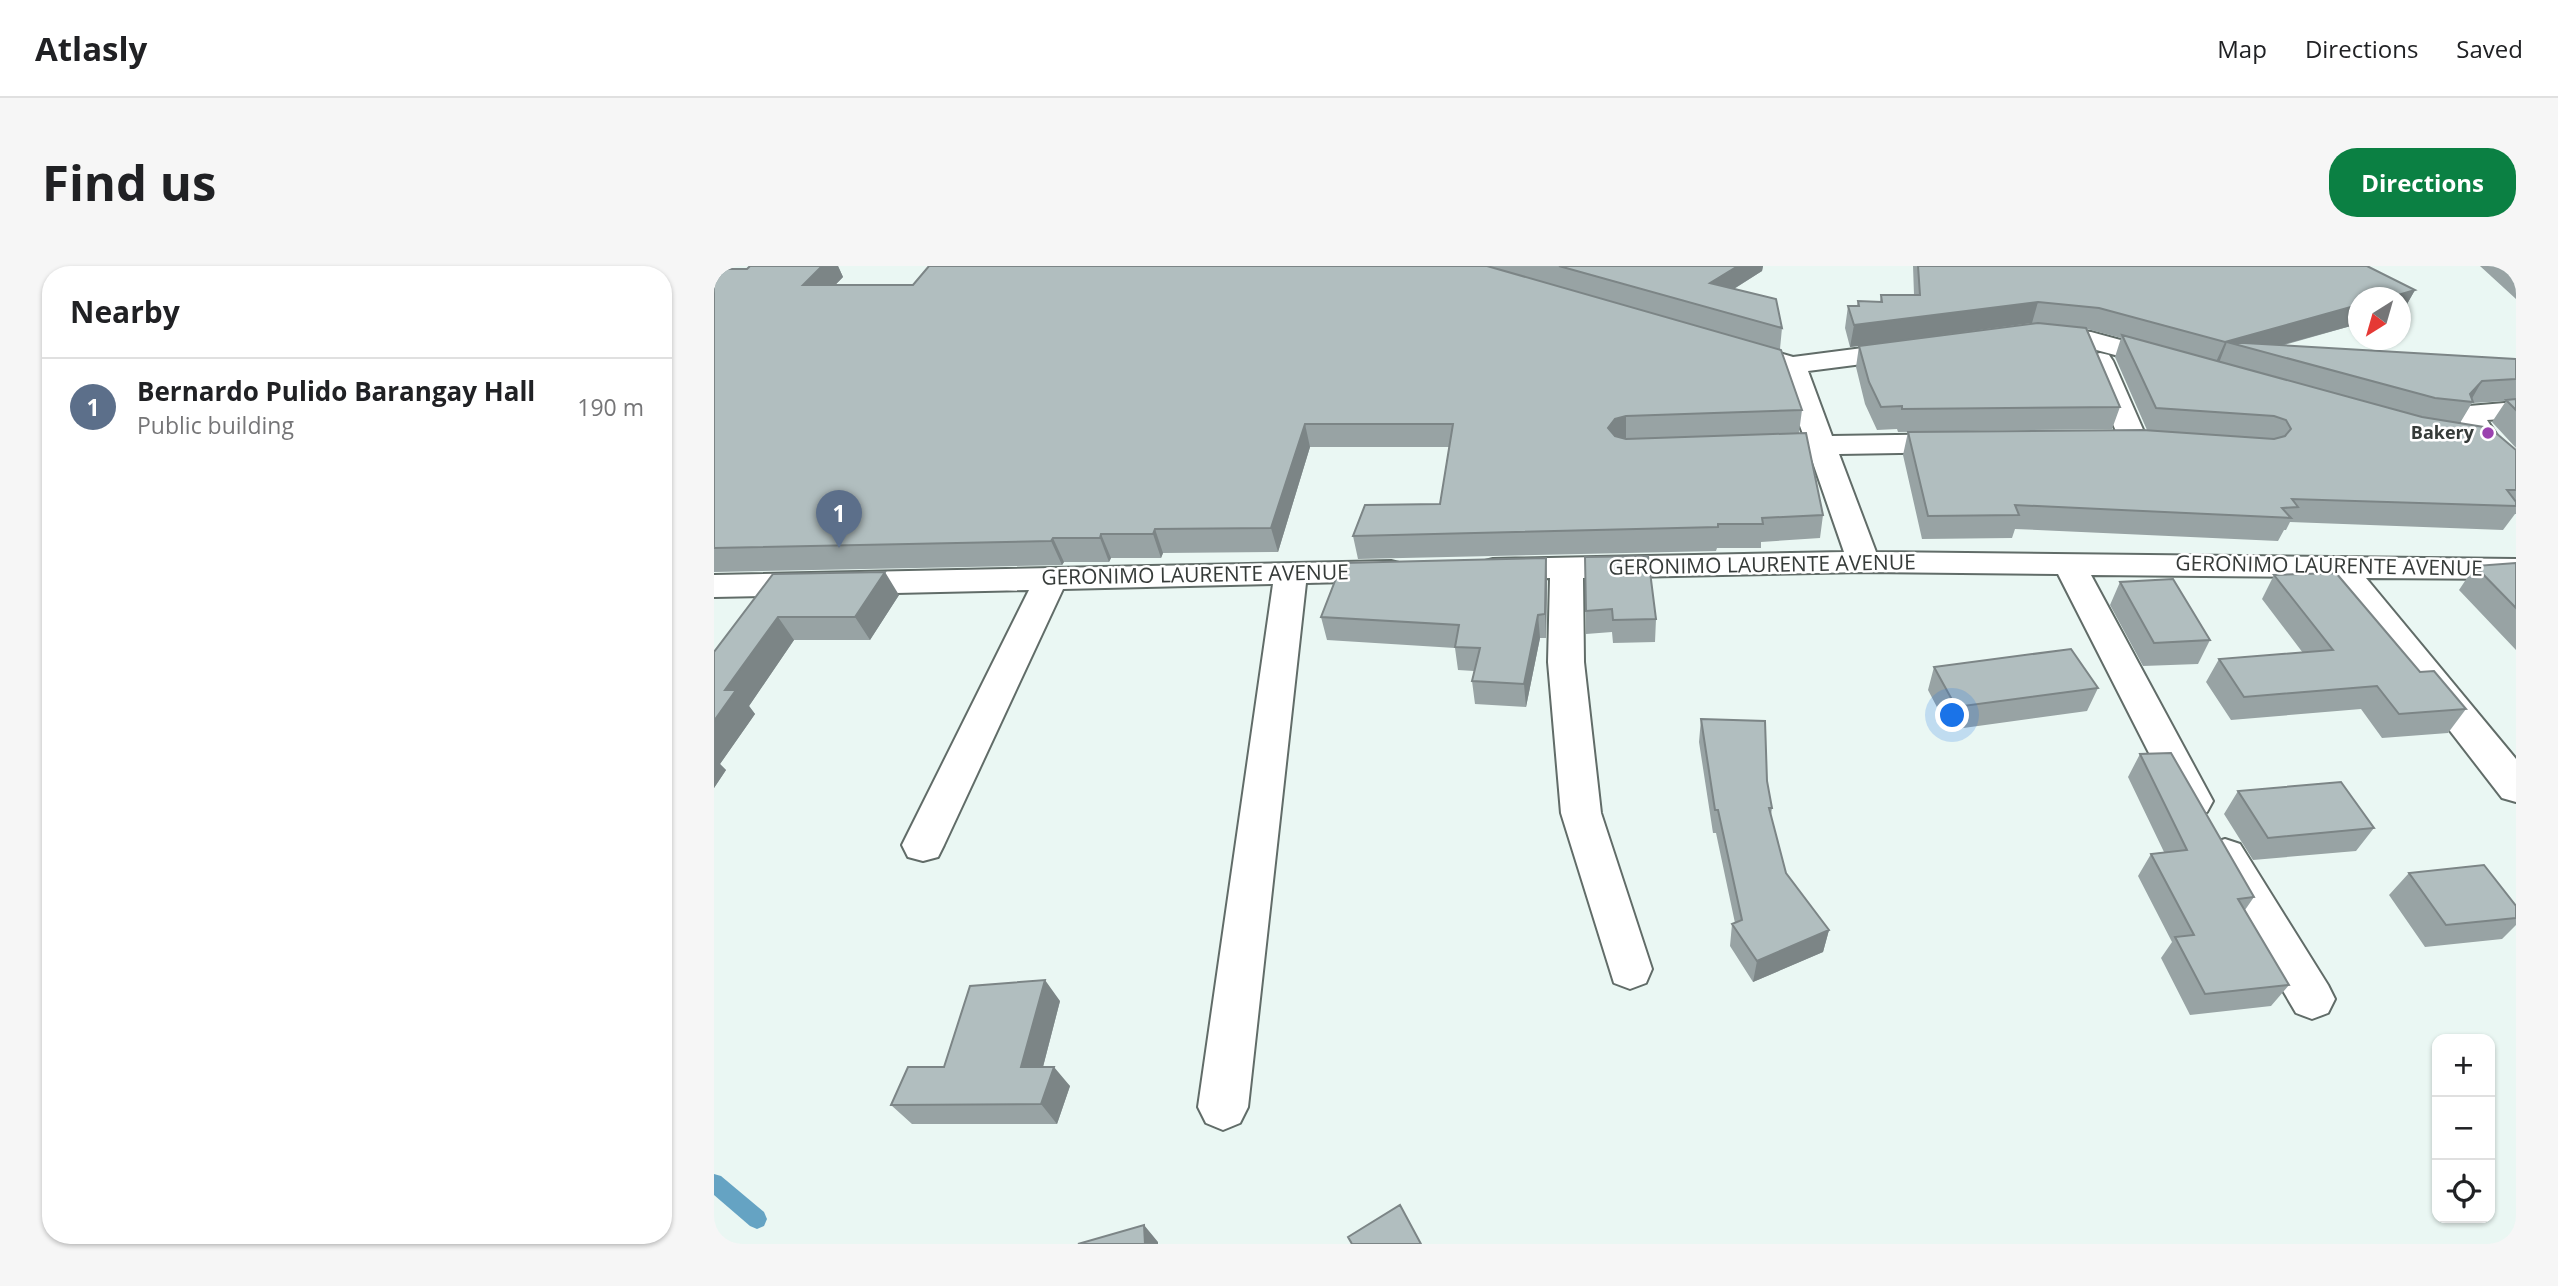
<!DOCTYPE html>
<meta charset="utf-8">
<style>
:root{--surface:#fff;--page:#f6f6f6;--text:#202124;--muted:#757577;--line:#e0e0e0;--accent:#0b8043}
body{margin:0;font-family:"Open Sans",sans-serif;background:var(--page);color:var(--text)}
.controls{position:absolute;right:21px;bottom:21px;display:grid;overflow:hidden;border-radius:14px;box-shadow:0 2px 5px #0004}
.controls button{width:63px;height:63px;display:grid;place-items:center;padding:0;border:0;border-bottom:2px solid var(--line);background:var(--surface);color:var(--text);font:35px sans-serif}
.compass{position:absolute;left:1634px;top:21px;width:63px;height:63px;border-radius:50%;background:var(--surface);box-shadow:0 2px 5px #0004;rotate:217deg}
.you{position:absolute;left:1239px;top:450px;width:24px;height:24px;margin:-18px;border:5px solid #fff;border-radius:50%;background:#1a73e8;box-shadow:0 0 0 10px #1a73e833}
.badge{display:grid;place-items:center;width:46px;height:46px;border-radius:50%;background:var(--accent);color:#fff;font-size:23px;font-weight:700}
.pin{position:absolute;translate:-50% -58px;filter:drop-shadow(0 2px 4px #0008)}
.pin::after{content:'';position:absolute;top:37px;width:24px;height:21px;background:inherit;clip-path:polygon(0 0,100% 0,50% 100%)}
.list{margin:0;padding:0;list-style:none}
h2{display:flex;justify-content:space-between;align-items:center;height:91px;margin:0;padding:0 28px;font-size:30px}
h2 small{font-size:23px;font-weight:400;color:var(--muted)}
.list li{display:grid;grid-template-columns:46px 1fr auto;gap:21px;align-items:center;box-sizing:border-box;height:98px;padding:0 28px;border-top:2px solid var(--line)}
.list b{display:block;font-size:26px;white-space:nowrap}
.list p{margin:0;font-size:23px;white-space:nowrap;color:var(--muted)}
.list em{font-size:23px;font-style:normal;color:var(--muted)}
.icon{flex:none;width:38px;height:38px;fill:none;stroke:currentColor;stroke-width:2;stroke-linecap:round;stroke-linejoin:round}
.map{position:relative;flex:none;width:1802px;height:978px;overflow:hidden;border-radius:28px}
header{display:flex;align-items:center;gap:42px;box-sizing:border-box;height:98px;padding:0 35px;background:var(--surface);border-bottom:2px solid var(--line)}
header strong{font-size:33px}
nav{display:flex;gap:38px;margin-inline-start:auto;font-size:24px}
.intro{display:flex;align-items:center;justify-content:space-between;box-sizing:border-box;height:168px;padding:0 42px}
h1{margin:0;font-size:49px}
.button{padding:18px 32px;border-radius:28px;background:var(--accent);color:#fff;font-size:24px;font-weight:700}
main{display:flex;gap:42px;padding:0 42px}
aside{flex:1;background:var(--surface);border-radius:28px;box-shadow:0 2px 5px #0004}
.map>svg:first-child{display:block}
.lines{fill:none;stroke-linecap:round;stroke-linejoin:round}
.stream{fill:#65a3c3;fill-rule:evenodd}
.minor-casing{stroke:#616c68;stroke-width:4}
.minor{fill:#fff;fill-rule:evenodd}
.wall{fill:#98a3a4;fill-rule:evenodd}
.shaded-wall{fill:#7c8586}
.building{fill:#b1bebf;stroke:#7c8586;stroke-width:2}
.poi-dot{fill:#9a42af;stroke:#fff;stroke-width:2.5}
.labels{text-anchor:middle;stroke-width:5;stroke-linejoin:round;paint-order:stroke}
.far-poi-label{font-size:18px;font-weight:bold;fill:#363b39;stroke:#fff;text-anchor:end}
.street-label{font-size:21px;fill:#363b39;stroke:#fff}
</style>
<header>
<strong>Atlasly</strong>
<nav><a>Map</a><a>Directions</a><a>Saved</a></nav>
</header>
<div class="intro"><h1>Find us</h1><a class="button">Directions</a></div>
<main>
<aside>
<h2>Nearby<small></small></h2>
<ul class="list">
<li><span class="badge" style="background:#5c6f8a">1</span><div><b>Bernardo Pulido Barangay Hall</b><p>Public building</p></div><em>190 m</em></li>
</ul>
</aside>
<div class="map">
<svg width="1802" height="978" viewBox="0 0 1802 978">
<rect width="100%" height="100%" fill="#eaf7f3"/>
<g class="lines">
<!-- stream -->
<path class="stream" d="M 0,908 L 7,910 L 50,946 L 53,953 L 50,960 L 43,963 L 36,960 L 0,929 Z"/>
<defs>
<path id="minor" d="M 1324,60 L 1377,66 L 1462,89 L 1466,95 L 1462,101 L 1453,103 L 1375,82 L 1315,73 L 1311,68 L 1315,63 Z
M 1021,74 L 1079,91 L 1195,76 L 1204,78 L 1208,84 L 1204,90 L 1195,92 L 1094,105 L 1118,170 L 1246,168 L 1256,171 L 1261,177 L 1256,183 L 1246,186 L 1125,188 L 1162,286 L 1802,293 L 1802,313 L 1652,312 L 1802,493 L 1802,536 L 1788,532 L 1617,311 L 1377,309 L 1499,535 L 1493,546 L 1479,550 L 1465,546 L 1344,308 L 1150,306 L 869,312 L 870,396 L 887,547 L 938,703 L 932,717 L 916,723 L 900,717 L 847,547 L 834,396 L 836,312 L 779,313 L 767,310 L 763,303 L 767,296 L 779,293 L 1130,286 L 1096,188 L 1033,186 L 1028,180 L 1033,174 L 1090,171 L 1066,104 L 1012,88 L 1008,82 L 1012,76 Z
M 1386,87 L 1395,89 L 1399,95 L 1434,175 L 1430,181 L 1420,184 L 1410,181 L 1406,175 L 1373,95 L 1377,89 Z
M 1802,136 L 1802,152 L 1773,154 L 1786,174 L 1782,180 L 1772,183 L 1762,180 L 1744,152 L 1755,140 Z
M 677,295 L 689,298 L 693,305 L 689,312 L 677,315 L 592,317 L 534,841 L 526,857 L 509,864 L 492,857 L 484,841 L 559,318 L 349,323 L 230,579 L 224,591 L 209,595 L 194,591 L 188,579 L 315,324 L 0,331 L 0,309 Z
M 1511,573 L 1526,578 L 1614,719 L 1621,733 L 1614,747 L 1598,753 L 1582,747 L 1490,590 L 1496,578 Z"/>
</defs>
<!-- minor casing -->
<use href="#minor" class="minor-casing"/>
<!-- minor -->
<use href="#minor" class="minor"/>
</g>
<!-- wall -->
<path class="wall" d="M 36,0 L 124,0 L 129,11 L 121,19 L 199,19 L 215,0 L 1049,0 L 1048,5 L 1020,23 L 1068,62 L 1066,83 L 1088,144 L 1085,167 L 1109,249 L 1106,272 L 1047,276 L 1047,282 L 1003,282 L 1002,285 L 644,293 L 639,270 L 726,238 L 735,181 L 596,181 L 564,286 L 449,287 L 447,292 L 397,292 L 395,296 L 350,296 L 348,299 L 0,306 L 0,3 L 33,3 Z
M 1199,0 L 1653,0 L 1701,24 L 1689,45 L 1686,46 L 1686,32 L 1644,32 L 1644,58 L 1567,80 L 1802,93 L 1802,182 L 1778,156 L 1792,135 L 1758,137 L 1746,157 L 1776,162 L 1802,184 L 1802,248 L 1801,248 L 1789,264 L 1576,256 L 1572,264 L 1570,264 L 1564,275 L 1301,263 L 1298,272 L 1208,273 L 1189,189 L 1194,166 L 1433,164 L 1401,91 L 1407,72 L 1373,63 L 1406,141 L 1398,163 L 1184,166 L 1183,163 L 1163,164 L 1151,138 L 1142,101 L 1145,80 L 1136,81 L 1131,62 L 1134,40 L 1143,40 L 1144,35 L 1166,36 L 1167,29 L 1200,29 ZM 1318,57 L 1320,58 L 1206,72 Z
M 1766,0 L 1802,0 L 1802,33 Z
M 871,291 L 942,353 L 941,376 L 899,377 L 898,366 L 872,368 Z
M 832,292 L 833,316 L 832,372 L 826,372 L 812,441 L 761,438 L 758,415 L 760,405 L 744,404 L 741,382 L 613,374 L 607,351 Z
M 1802,297 L 1802,384 L 1745,324 L 1761,300 Z
M 59,308 L 185,329 L 156,374 L 80,374 L 35,440 L 41,448 L 6,498 L 12,504 L 0,522 L 0,386 Z
M 1560,309 L 1706,406 L 1752,443 L 1734,467 L 1668,472 L 1647,443 L 1517,454 L 1492,416 L 1505,393 L 1589,387 L 1548,333 Z
M 1406,316 L 1496,374 L 1484,398 L 1429,400 L 1396,339 Z
M 1220,401 L 1384,422 L 1373,445 L 1235,464 L 1214,424 Z
M 987,453 L 1053,515 L 1058,542 L 1057,549 L 1072,607 L 1115,664 L 1109,686 L 1039,716 L 1016,680 L 1018,658 L 1021,657 L 1002,567 L 999,567 L 985,476 Z
M 1426,488 L 1540,631 L 1531,644 L 1575,719 L 1557,740 L 1476,749 L 1447,692 L 1458,676 L 1424,610 L 1437,588 L 1450,586 L 1414,511 Z
M 1524,525 L 1660,562 L 1642,585 L 1539,594 L 1510,548 Z
M 1695,607 L 1802,640 L 1802,659 L 1788,673 L 1711,681 L 1675,629 Z
M 346,735 L 329,801 L 356,820 L 343,858 L 198,858 L 177,839 L 230,801 Z"/>
<!-- shaded-wall -->
<path class="shaded-wall" d="M 108,0 L 124,0 L 129,11 L 100,41 L 89,19 Z
M 1024,0 L 1049,0 L 1048,5 L 994,39 L 996,17 Z
M 1701,24 L 1689,45 L 1686,46 L 1686,32 L 1674,32 Z
M 1324,36 L 1318,57 L 1136,81 L 1140,59 Z
M 1644,39 L 1644,58 L 1546,85 L 1513,76 L 1505,97 L 1501,98 L 1511,76 Z
M 1768,115 L 1756,136 L 1756,128 Z
M 912,150 L 912,173 L 901,176 L 894,162 L 901,153 Z
M 591,158 L 596,181 L 564,286 L 557,262 Z
M 441,263 L 449,287 L 447,292 L 439,268 Z
M 387,268 L 397,292 L 395,296 L 386,272 Z
M 339,272 L 350,296 L 348,299 L 337,275 Z
M 832,292 L 833,316 L 832,372 L 831,348 Z
M 171,306 L 185,329 L 156,374 L 141,351 Z
M 824,349 L 826,372 L 812,441 L 810,418 Z
M 64,351 L 80,374 L 35,440 L 41,448 L 6,498 L 12,504 L 0,522 L 0,455 L 11,424 Z
M 1115,664 L 1109,686 L 1039,716 L 1043,695 Z
M 331,714 L 346,735 L 324,820 L 307,801 Z
M 340,801 L 356,820 L 343,858 L 327,838 Z
M 430,959 L 444,976 L 444,978 L 431,978 Z"/>
<!-- building -->
<path class="building" d="M 36,0 L 108,0 L 89,19 L 199,19 L 215,0 L 773,0 L 1067,84 L 1088,144 L 912,150 L 901,153 L 894,162 L 901,170 L 912,173 L 1092,167 L 1109,249 L 1048,252 L 1049,258 L 1004,258 L 1004,261 L 639,270 L 651,239 L 726,238 L 739,158 L 591,158 L 557,262 L 441,263 L 439,268 L 387,268 L 386,272 L 339,272 L 337,275 L 0,282 L 0,3 L 33,3 Z
M 845,0 L 1024,0 L 996,17 L 1062,33 L 1068,62 Z
M 1204,0 L 1653,0 L 1701,24 L 1674,32 L 1644,32 L 1644,39 L 1511,76 L 1385,42 L 1324,36 L 1140,59 L 1134,40 L 1145,40 L 1144,35 L 1168,36 L 1167,29 L 1206,29 Z
M 1324,57 L 1372,62 L 1406,141 L 1188,143 L 1188,140 L 1167,141 L 1155,116 L 1145,80 Z
M 1408,69 L 1708,151 L 1776,162 L 1802,184 L 1802,224 L 1793,224 L 1802,236 L 1802,240 L 1578,233 L 1584,241 L 1568,242 L 1577,252 L 1301,239 L 1305,249 L 1214,250 L 1194,166 L 1429,164 L 1560,173 L 1571,170 L 1577,163 L 1572,154 L 1560,150 L 1442,142 Z
M 1513,76 L 1802,93 L 1802,113 L 1768,115 L 1756,128 L 1759,136 L 1721,132 Z
M 1802,133 L 1802,144 L 1792,134 Z
M 934,290 L 942,353 L 899,354 L 898,343 L 872,345 L 871,291 Z
M 832,292 L 831,348 L 824,349 L 810,418 L 758,415 L 766,382 L 741,381 L 745,359 L 607,351 L 628,297 Z
M 1802,297 L 1802,342 L 1761,300 Z
M 171,306 L 141,351 L 64,351 L 11,424 L 22,424 L 0,455 L 0,386 L 59,308 Z
M 1622,307 L 1706,406 L 1720,405 L 1752,443 L 1685,448 L 1663,420 L 1530,431 L 1505,393 L 1619,384 L 1560,309 Z
M 1459,313 L 1496,374 L 1440,377 L 1406,316 Z
M 1357,383 L 1384,422 L 1242,441 L 1220,401 Z
M 987,453 L 1051,455 L 1053,515 L 1058,542 L 1055,542 L 1072,607 L 1115,664 L 1043,695 L 1018,658 L 1028,654 L 1004,544 L 1001,544 Z
M 1457,487 L 1540,631 L 1524,633 L 1575,719 L 1491,728 L 1461,671 L 1480,669 L 1437,588 L 1473,584 L 1426,488 Z
M 1627,516 L 1660,562 L 1554,572 L 1524,525 Z
M 1770,599 L 1802,640 L 1802,652 L 1732,659 L 1695,607 Z
M 331,714 L 307,801 L 340,801 L 327,838 L 177,839 L 194,801 L 230,801 L 256,720 Z
M 686,939 L 707,978 L 638,978 L 634,971 Z
M 430,959 L 431,978 L 364,978 Z"/>
<!-- markers -->
<circle class="poi-dot" cx="1774" cy="167" r="7"/>
<g class="labels">
<!-- far-poi labels -->
<g class="far-poi-label">
<text x="1760" y="173">Bakery</text>
</g>
<!-- street labels -->
<g class="street-label">
<text transform="translate(1048 299) rotate(-1)" y="7">GERONIMO LAURENTE AVENUE</text>
<text transform="translate(1615 300) rotate(1)" y="7">GERONIMO LAURENTE AVENUE</text>
<text transform="translate(481 309) rotate(-1)" y="7">GERONIMO LAURENTE AVENUE</text>
</g>
</g>
</svg>
<div class="controls">
<button>+</button>
<button>−</button>
<button><svg class="icon" aria-label="locate" viewBox="0 0 24 24"><circle cx="12" cy="12" r="6"/><path d="M12 2v4M12 18v4M2 12h4M18 12h4"/></svg></button>
</div>
<svg class="compass" viewBox="-18 -18 36 36"><path d="M0-13l5 13h-10z" fill="#e53935"/><path d="M0 13l5-13h-10z" fill="#757577"/></svg>
<div class="you"></div>
<div class="pin badge" style="left:125px;top:282px;background:#5c6f8a">1</div>
</div>
</main>
